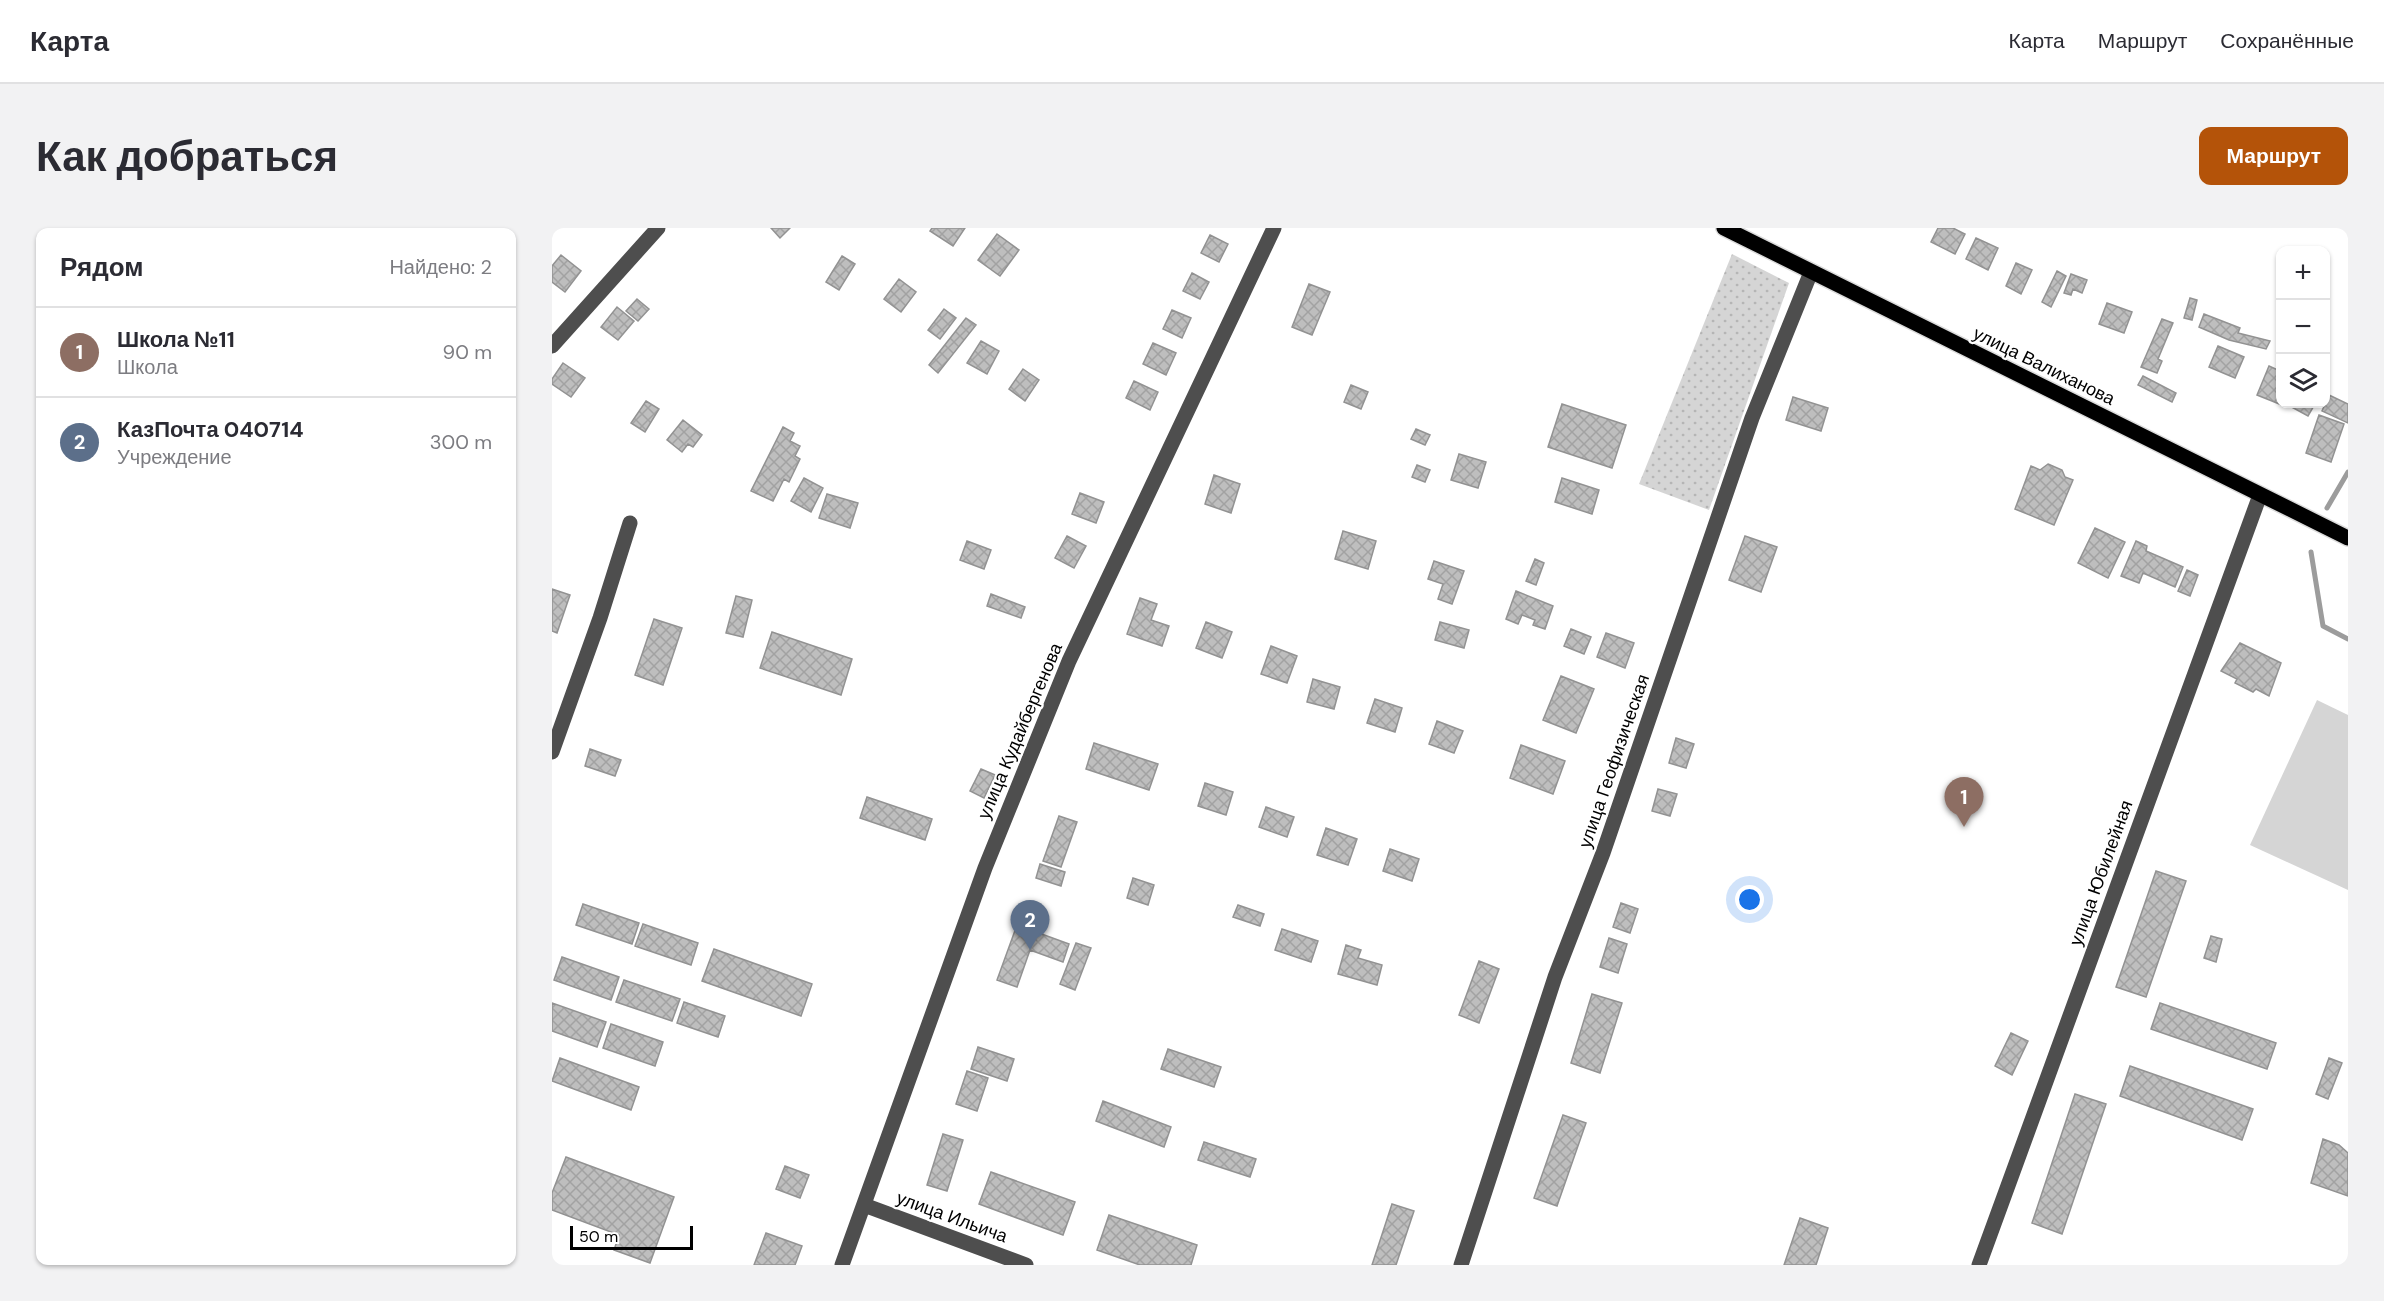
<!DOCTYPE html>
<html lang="ru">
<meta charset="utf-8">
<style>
:root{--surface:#fff;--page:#f2f2f3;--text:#2b2b33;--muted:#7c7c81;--line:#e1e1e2;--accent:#b45309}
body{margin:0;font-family:"DM Sans",sans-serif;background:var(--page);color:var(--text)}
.controls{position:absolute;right:18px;top:18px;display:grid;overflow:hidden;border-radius:12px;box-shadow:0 2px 4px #0004}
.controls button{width:54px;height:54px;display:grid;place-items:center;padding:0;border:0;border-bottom:2px solid var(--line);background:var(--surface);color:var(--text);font:30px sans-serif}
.scale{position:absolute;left:18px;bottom:15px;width:123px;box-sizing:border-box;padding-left:6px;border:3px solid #000;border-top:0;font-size:16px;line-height:21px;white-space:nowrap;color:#000;-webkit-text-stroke:4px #fff;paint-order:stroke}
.you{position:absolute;left:1198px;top:672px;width:21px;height:21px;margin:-15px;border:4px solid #fff;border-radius:50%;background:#1a73e8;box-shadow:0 0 0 9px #1a73e833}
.badge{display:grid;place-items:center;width:39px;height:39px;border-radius:50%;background:var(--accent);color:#fff;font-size:20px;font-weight:700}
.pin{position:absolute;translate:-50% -50px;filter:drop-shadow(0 2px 3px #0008)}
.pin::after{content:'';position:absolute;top:32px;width:21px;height:18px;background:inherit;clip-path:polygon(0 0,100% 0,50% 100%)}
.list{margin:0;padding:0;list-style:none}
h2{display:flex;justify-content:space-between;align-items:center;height:78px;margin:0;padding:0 24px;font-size:26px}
h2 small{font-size:20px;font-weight:400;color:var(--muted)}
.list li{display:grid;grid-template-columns:39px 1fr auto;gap:18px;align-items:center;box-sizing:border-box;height:90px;padding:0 24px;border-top:2px solid var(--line)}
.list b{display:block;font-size:22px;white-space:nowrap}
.list p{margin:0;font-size:20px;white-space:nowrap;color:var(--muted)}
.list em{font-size:20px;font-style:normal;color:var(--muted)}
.icon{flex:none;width:33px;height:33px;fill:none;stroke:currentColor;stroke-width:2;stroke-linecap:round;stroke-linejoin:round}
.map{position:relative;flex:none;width:1796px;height:1037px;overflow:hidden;border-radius:12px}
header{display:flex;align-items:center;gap:36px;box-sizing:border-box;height:84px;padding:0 30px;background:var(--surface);border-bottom:2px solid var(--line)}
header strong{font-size:28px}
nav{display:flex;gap:33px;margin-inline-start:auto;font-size:21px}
.intro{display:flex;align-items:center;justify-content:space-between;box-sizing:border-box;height:144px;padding:0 36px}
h1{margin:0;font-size:42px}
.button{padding:15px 27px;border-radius:12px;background:var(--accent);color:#fff;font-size:21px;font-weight:700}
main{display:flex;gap:36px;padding:0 36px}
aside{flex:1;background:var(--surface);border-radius:12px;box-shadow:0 2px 4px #0004}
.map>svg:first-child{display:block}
.grass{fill:url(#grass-dots)}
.park{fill:#d5d5d5}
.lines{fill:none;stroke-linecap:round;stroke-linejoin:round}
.stream{stroke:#9c9c9c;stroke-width:5}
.building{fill:url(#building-cross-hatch);stroke:#929292;stroke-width:1.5}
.major-casing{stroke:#dbdbdb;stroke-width:18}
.minor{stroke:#4e4e4e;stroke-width:15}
.major{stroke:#000;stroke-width:15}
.labels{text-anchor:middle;stroke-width:4.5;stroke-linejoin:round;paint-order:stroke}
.street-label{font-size:18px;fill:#000;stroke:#fff}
</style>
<header>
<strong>Карта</strong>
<nav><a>Карта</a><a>Маршрут</a><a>Сохранённые</a></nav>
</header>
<div class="intro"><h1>Как добраться</h1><a class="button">Маршрут</a></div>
<main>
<aside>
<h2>Рядом<small>Найдено: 2</small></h2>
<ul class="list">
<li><span class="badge" style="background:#8d6e63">1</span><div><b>Школа №11</b><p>Школа</p></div><em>90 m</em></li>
<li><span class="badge" style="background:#5c6f8a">2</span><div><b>КазПочта 040714</b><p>Учреждение</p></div><em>300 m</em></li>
</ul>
</aside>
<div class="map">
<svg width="1796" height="1037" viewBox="0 0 1796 1037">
<defs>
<pattern id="grass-dots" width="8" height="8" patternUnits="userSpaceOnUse" patternTransform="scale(1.5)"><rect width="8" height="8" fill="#d5d5d5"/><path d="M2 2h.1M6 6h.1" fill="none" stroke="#b5b5b5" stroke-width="1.8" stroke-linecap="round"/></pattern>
<pattern id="building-cross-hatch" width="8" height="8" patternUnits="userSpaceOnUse" patternTransform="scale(1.5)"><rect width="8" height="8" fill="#bebebe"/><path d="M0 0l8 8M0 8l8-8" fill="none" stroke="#a2a2a2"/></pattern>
</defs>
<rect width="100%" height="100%" fill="#fff"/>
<!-- grass -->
<path class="grass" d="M 1180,26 L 1237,55 L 1157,282 L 1087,256 Z"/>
<!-- park -->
<path class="park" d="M 1765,472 L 1796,487 L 1796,662 L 1698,617 Z"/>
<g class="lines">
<!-- stream -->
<path class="stream" d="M 1775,280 L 1796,244
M 1759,324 L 1771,398 L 1796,411"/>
</g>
<!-- building -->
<path class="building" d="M 219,0 L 238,0 L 228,10 Z
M 380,0 L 413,0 L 401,18 L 378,3 Z
M 1386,0 L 1401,0 L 1413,6 L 1403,26 L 1379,14 Z
M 445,6 L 467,22 L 448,48 L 426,32 Z
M 658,7 L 676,16 L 667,34 L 649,25 Z
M 1424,10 L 1446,20 L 1436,42 L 1414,31 Z
M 9,27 L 29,43 L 13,64 L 0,54 L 0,38 Z
M 290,28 L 303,36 L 287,62 L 274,54 Z
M 1464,35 L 1480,42 L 1469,66 L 1454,58 Z
M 1505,43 L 1514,48 L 1499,79 L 1490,74 Z
M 640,45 L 657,54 L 648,71 L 631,63 Z
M 1519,46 L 1535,52 L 1530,65 L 1521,61 L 1519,67 L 1512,65 Z
M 347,51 L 364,64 L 349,84 L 332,71 Z
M 757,56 L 778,64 L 760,107 L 740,99 Z
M 1638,70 L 1645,72 L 1640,92 L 1632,90 Z
M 85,71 L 97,81 L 86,93 L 74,83 Z
M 1555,75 L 1580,84 L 1572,105 L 1547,96 Z
M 65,79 L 82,93 L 66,112 L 49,99 Z
M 392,81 L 404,90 L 388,111 L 376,102 Z
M 620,82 L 639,90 L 630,110 L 611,101 Z
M 1652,86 L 1688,100 L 1686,105 L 1718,113 L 1714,121 L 1677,112 L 1647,99 Z
M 414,90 L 424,97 L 386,145 L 377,137 Z
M 1610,91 L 1621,95 L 1606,131 L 1610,133 L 1605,145 L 1589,139 Z
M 429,113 L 447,123 L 435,146 L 415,135 Z
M 601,115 L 624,125 L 614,147 L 591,136 Z
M 1666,118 L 1692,129 L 1683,150 L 1657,139 Z
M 11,135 L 33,150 L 19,169 L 0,156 L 0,151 Z
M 1717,138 L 1728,143 L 1730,177 L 1705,167 Z
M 471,141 L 487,152 L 473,173 L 457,161 Z
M 1591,148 L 1624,165 L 1620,174 L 1586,157 Z
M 582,153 L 606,164 L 598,182 L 574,170 Z
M 799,157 L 816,164 L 809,181 L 792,174 Z
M 1777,167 L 1796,176 L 1796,195 L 1770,183 Z
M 1241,169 L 1276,180 L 1269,203 L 1234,192 Z
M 94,173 L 107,181 L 93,204 L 79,195 Z
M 1010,176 L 1074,197 L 1060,240 L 996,219 Z
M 1737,176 L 1763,176 L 1756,188 L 1736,177 Z
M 1767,187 L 1792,196 L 1779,234 L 1754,225 Z
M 131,192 L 150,207 L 141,219 L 136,216 L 130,224 L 115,212 Z
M 231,199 L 242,205 L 238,213 L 248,218 L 243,228 L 248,231 L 237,254 L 232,251 L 221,273 L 199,263 Z
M 864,201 L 878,207 L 873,217 L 859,211 Z
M 907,226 L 934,234 L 926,260 L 899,252 Z
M 1496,236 L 1510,242 L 1513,249 L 1521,252 L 1502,297 L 1463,281 L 1479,238 L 1488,242 Z
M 865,237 L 878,242 L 873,254 L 860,249 Z
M 662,247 L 688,256 L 679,285 L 653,276 Z
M 252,250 L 271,260 L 259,284 L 239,273 Z
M 1010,250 L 1047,262 L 1040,286 L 1003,274 Z
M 528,265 L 552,274 L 544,295 L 520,286 Z
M 275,266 L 306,275 L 298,300 L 267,290 Z
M 1543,300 L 1573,314 L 1556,350 L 1526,335 Z
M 791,303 L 824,313 L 816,341 L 783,331 Z
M 515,308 L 534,318 L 522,340 L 503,330 Z
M 1193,308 L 1225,319 L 1209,364 L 1177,352 Z
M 415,313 L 439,322 L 432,341 L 408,332 Z
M 1584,313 L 1595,318 L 1594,323 L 1631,339 L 1623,359 L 1591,345 L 1587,355 L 1569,348 Z
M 983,331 L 992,335 L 984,357 L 974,353 Z
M 882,333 L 912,343 L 900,376 L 886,371 L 891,356 L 876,351 Z
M 1635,342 L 1646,347 L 1638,368 L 1626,363 Z
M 0,361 L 18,367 L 5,405 L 0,403 Z
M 964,363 L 1001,378 L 993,401 L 981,397 L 983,392 L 970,387 L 966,396 L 954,391 Z
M 439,366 L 473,379 L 469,390 L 435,378 Z
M 184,368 L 200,372 L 191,409 L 174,405 Z
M 588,370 L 605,376 L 599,392 L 617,398 L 610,418 L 575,406 Z
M 102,391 L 130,400 L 111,457 L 83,447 Z
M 654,394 L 680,404 L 670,430 L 644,420 Z
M 888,394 L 917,402 L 912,420 L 883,412 Z
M 1019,401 L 1039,409 L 1032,426 L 1012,418 Z
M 220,404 L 300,431 L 289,467 L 208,440 Z
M 1054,405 L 1082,415 L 1073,440 L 1045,429 Z
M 1688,415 L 1729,435 L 1717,468 L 1704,461 L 1701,464 L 1683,455 L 1685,451 L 1669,443 Z
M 719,418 L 745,428 L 735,455 L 709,446 Z
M 1009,448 L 1042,461 L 1024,505 L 991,492 Z
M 761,451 L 788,459 L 782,481 L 755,474 Z
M 823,471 L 850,480 L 843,504 L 815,495 Z
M 885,493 L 911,503 L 902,525 L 877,516 Z
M 1124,510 L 1142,516 L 1134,540 L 1117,535 Z
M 542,515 L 606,536 L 597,562 L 534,541 Z
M 969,517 L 1013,533 L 1001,566 L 958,550 Z
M 38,521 L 69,532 L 63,548 L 33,538 Z
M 429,541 L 443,547 L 432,570 L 418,563 Z
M 653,555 L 681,564 L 674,587 L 646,578 Z
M 1106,561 L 1125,566 L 1118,588 L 1100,583 Z
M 315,569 L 380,591 L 373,612 L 308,590 Z
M 714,579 L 742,589 L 735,609 L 707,599 Z
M 507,588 L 525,594 L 509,639 L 491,633 Z
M 774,600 L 805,611 L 796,637 L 765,627 Z
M 838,621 L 867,631 L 860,653 L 831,643 Z
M 488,636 L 513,644 L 509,658 L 484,650 Z
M 1604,643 L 1634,653 L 1594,769 L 1564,759 Z
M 581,650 L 602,657 L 596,677 L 575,670 Z
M 1069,675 L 1086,681 L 1078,705 L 1061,699 Z
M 31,676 L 87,695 L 80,716 L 24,697 Z
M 686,677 L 712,686 L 708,698 L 681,689 Z
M 91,696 L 146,715 L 139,737 L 83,718 Z
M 465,697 L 517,716 L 511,734 L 478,722 L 465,759 L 445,752 Z
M 730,701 L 766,713 L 759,734 L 723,722 Z
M 1659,708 L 1670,711 L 1664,734 L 1652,730 Z
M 1057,710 L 1075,716 L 1066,745 L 1048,739 Z
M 524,715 L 539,720 L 523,762 L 508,756 Z
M 794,717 L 809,722 L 806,730 L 830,737 L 825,757 L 786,746 Z
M 162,721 L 260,756 L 249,788 L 150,753 Z
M 10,729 L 67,749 L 59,772 L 2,752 Z
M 927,733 L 947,741 L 927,795 L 907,787 Z
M 72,752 L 128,771 L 120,793 L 64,774 Z
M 1040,766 L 1070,775 L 1048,845 L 1019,835 Z
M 132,774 L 173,788 L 166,809 L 125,795 Z
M 0,775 L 54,794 L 45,819 L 0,803 Z
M 1608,775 L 1724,815 L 1715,841 L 1599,801 Z
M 59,796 L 111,814 L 103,838 L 51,820 Z
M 1459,805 L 1476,813 L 1460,847 L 1443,838 Z
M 426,819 L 462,831 L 455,853 L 419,841 Z
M 616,821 L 669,839 L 662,859 L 609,841 Z
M 8,830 L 87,859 L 79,882 L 0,853 Z
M 1777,830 L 1790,835 L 1776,871 L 1764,866 Z
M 1578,838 L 1701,881 L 1690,912 L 1568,868 Z
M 415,843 L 436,850 L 425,883 L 404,876 Z
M 1523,866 L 1554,876 L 1510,1006 L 1480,995 Z
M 551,873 L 619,899 L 612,919 L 544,893 Z
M 1011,887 L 1034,895 L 1005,978 L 982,970 Z
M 391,906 L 411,912 L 395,963 L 375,957 Z
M 1771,911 L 1787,917 L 1796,925 L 1796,968 L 1759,955 Z
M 652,914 L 704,931 L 698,949 L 646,932 Z
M 14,929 L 122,969 L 98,1035 L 62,1022 L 67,1007 L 0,982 L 0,965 Z
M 233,938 L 257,947 L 248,970 L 224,961 Z
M 439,944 L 523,974 L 511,1007 L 427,976 Z
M 840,976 L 862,983 L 844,1037 L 820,1037 Z
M 557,987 L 645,1017 L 639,1037 L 588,1037 L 545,1022 Z
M 1248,990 L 1276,1000 L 1264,1037 L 1232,1037 Z
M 214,1005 L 250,1018 L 243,1037 L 202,1037 Z"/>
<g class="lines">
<defs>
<path id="major" d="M 1172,0 L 1796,310"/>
</defs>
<!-- major casing -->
<use href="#major" class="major-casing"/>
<!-- minor -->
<path class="minor" d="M 0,118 L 106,0
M 0,524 L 48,390 L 78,295
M 312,977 L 474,1037
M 290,1037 L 433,640 L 517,433 L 722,0
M 909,1037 L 1003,749 L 1051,625 L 1200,190 L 1259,44
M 1427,1037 L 1708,267"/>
<!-- major -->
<use href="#major" class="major"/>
</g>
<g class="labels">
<!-- street labels -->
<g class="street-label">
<text transform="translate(1492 138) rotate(26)" y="6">улица Валиханова</text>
<text transform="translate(468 503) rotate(-67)" y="6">улица Кудайбергенова</text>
<text transform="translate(1062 533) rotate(-71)" y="6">улица Геофизическая</text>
<text transform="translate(1549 645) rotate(-70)" y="6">улица Юбилейная</text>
<text transform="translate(400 989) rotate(20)" y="6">улица Ильича</text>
</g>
</g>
</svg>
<div class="controls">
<button>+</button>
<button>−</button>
<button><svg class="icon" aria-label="layers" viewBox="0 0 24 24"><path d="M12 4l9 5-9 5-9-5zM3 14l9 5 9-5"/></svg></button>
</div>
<div class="scale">50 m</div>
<div class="you"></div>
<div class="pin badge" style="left:1412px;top:599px;background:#8d6e63">1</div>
<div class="pin badge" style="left:478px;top:722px;background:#5c6f8a">2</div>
</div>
</main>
